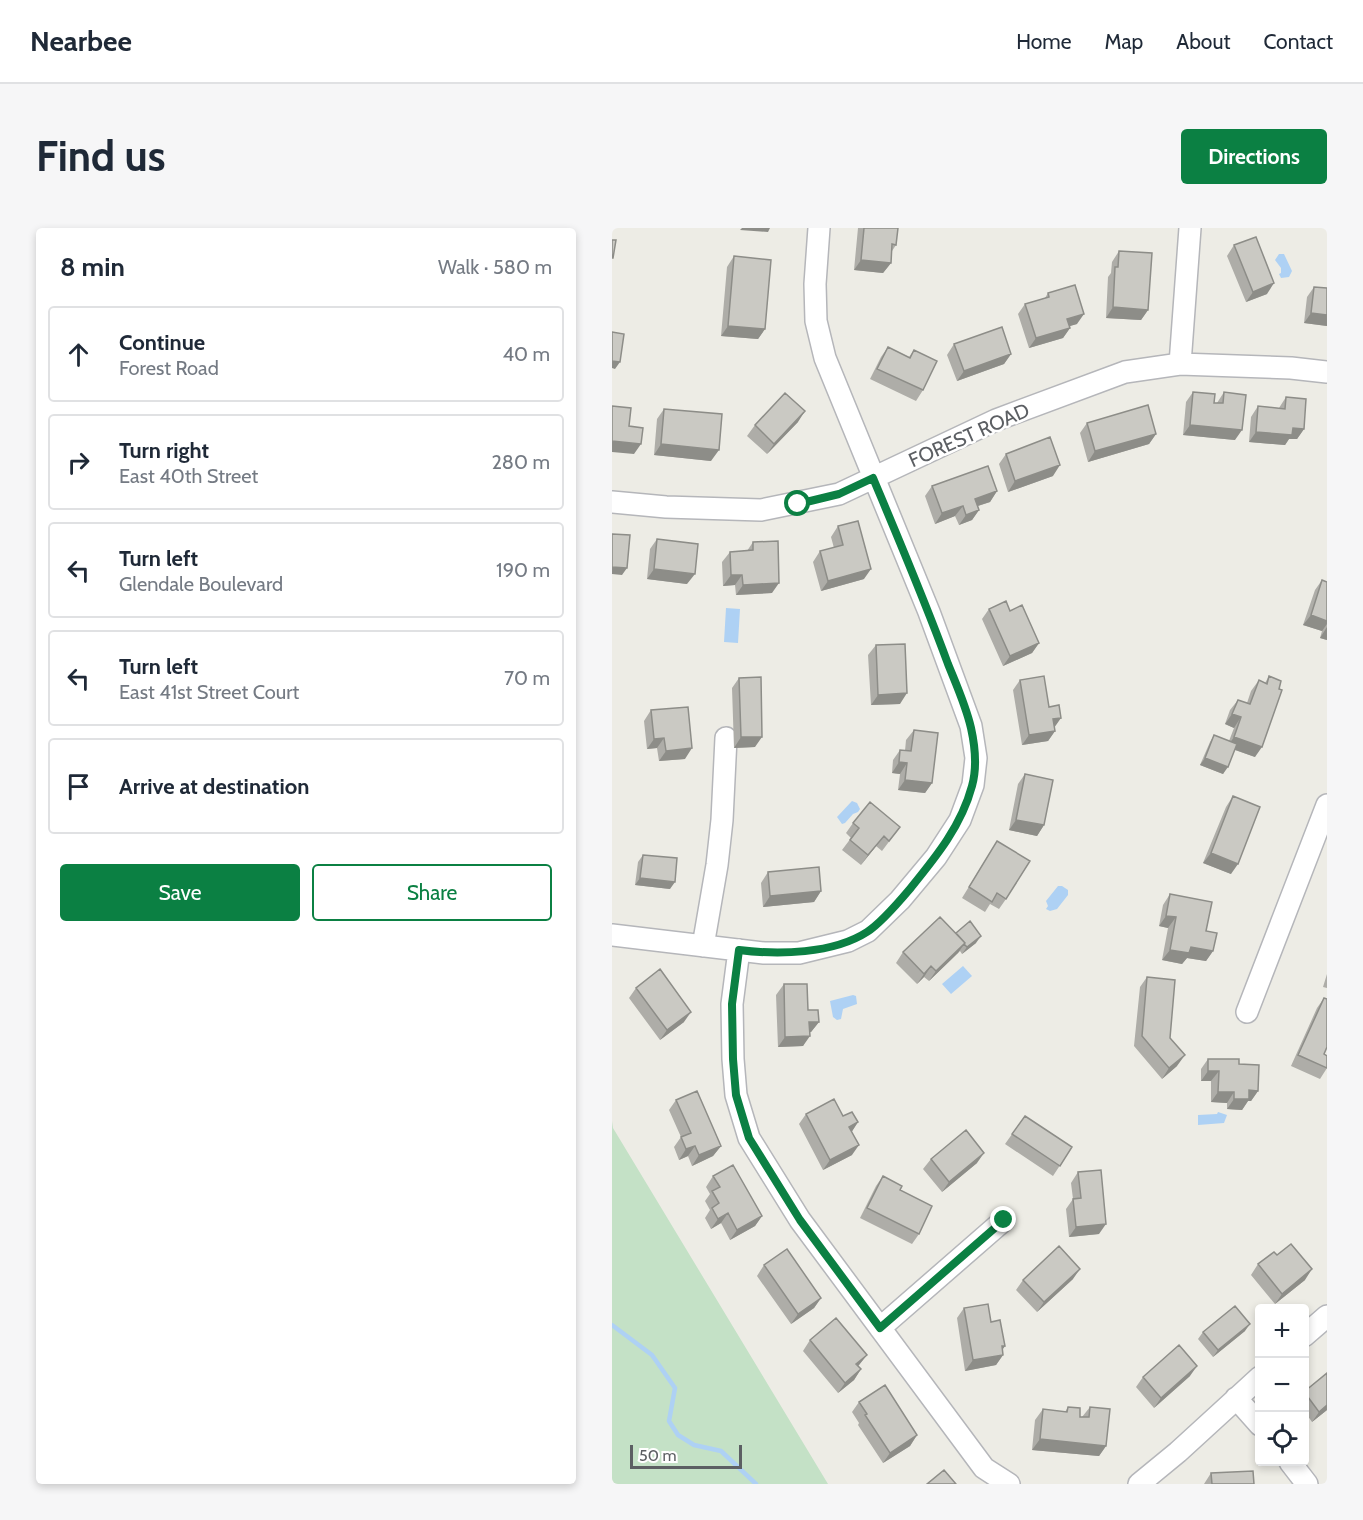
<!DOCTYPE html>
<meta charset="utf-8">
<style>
:root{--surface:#fff;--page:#f6f6f7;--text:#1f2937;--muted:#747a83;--line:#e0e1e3;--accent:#0b8043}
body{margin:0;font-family:Cabin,sans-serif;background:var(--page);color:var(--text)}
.controls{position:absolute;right:18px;bottom:18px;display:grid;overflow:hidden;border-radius:6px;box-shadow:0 3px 9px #0003}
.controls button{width:54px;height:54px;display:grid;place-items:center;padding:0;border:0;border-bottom:2px solid var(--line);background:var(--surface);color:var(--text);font:30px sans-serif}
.scale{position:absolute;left:18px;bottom:15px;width:112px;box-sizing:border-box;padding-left:6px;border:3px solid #5c5f63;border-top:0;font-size:16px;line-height:21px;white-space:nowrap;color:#5c5f63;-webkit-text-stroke:4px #fff;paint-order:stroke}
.stop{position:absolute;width:18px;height:18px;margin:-14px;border:4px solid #0b8043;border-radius:50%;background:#fff}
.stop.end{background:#0b8043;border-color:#fff;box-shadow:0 2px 6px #0008}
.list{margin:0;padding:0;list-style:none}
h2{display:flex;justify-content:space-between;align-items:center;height:78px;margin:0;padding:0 24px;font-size:26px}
h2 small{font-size:20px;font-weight:400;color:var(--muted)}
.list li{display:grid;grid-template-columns:39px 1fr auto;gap:18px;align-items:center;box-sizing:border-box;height:96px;margin:0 12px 12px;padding:0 12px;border:2px solid var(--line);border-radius:6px}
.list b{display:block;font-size:22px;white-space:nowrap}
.list p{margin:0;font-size:20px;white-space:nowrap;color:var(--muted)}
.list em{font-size:20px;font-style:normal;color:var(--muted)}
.actions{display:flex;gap:12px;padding:18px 24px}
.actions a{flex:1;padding:14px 0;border:2px solid var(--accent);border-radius:6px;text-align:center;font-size:21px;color:var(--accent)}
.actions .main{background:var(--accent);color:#fff}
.icon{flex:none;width:33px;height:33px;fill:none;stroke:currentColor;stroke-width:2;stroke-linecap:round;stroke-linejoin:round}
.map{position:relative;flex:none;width:715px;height:1256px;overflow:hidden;border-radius:6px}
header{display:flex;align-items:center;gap:36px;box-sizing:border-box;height:84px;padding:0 30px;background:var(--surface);border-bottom:2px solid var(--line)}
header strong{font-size:28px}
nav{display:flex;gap:33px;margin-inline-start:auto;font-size:21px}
.intro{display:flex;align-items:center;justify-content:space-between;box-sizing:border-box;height:144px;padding:0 36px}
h1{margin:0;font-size:42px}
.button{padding:15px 27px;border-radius:6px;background:var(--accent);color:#fff;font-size:21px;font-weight:700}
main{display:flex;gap:36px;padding:0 36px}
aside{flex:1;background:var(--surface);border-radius:6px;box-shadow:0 3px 9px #0003}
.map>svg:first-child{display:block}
.green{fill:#c4e1c6}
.water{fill:#aed1f4}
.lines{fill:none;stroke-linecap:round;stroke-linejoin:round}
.stream{stroke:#aed1f4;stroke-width:4.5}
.minor-casing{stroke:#b5b6ba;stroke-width:24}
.minor{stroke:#fff;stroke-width:21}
.wall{fill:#aeada8}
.shaded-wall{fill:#8d8d88}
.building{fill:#cac9c3;stroke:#8d8d88;stroke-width:1.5}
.route{stroke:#0b8043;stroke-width:8}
.labels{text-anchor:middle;stroke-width:5;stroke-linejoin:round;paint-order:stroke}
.street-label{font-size:20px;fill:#5c5f63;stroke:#fff}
</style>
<header>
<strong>Nearbee</strong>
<nav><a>Home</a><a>Map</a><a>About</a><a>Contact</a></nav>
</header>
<div class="intro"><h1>Find us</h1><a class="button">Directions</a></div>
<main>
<aside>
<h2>8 min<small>Walk · 580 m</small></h2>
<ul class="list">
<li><svg class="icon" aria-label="ahead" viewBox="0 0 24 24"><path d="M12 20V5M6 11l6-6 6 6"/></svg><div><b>Continue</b><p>Forest Road</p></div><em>40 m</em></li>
<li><svg class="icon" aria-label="right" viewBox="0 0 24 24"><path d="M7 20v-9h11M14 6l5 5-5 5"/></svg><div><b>Turn right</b><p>East 40th Street</p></div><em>280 m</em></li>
<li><svg class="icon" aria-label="left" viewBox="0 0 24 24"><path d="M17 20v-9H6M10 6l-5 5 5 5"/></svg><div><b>Turn left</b><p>Glendale Boulevard</p></div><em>190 m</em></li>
<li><svg class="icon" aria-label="left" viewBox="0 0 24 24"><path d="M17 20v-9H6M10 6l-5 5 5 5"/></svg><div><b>Turn left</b><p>East 41st Street Court</p></div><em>70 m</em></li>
<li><svg class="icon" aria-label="arrive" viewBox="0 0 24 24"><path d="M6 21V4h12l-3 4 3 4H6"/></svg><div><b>Arrive at destination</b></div></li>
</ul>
<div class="actions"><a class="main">Save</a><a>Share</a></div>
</aside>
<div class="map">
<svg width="715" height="1256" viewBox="0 0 715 1256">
<rect width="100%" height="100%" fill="#edece5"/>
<!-- green -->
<path class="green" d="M 0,893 L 1,900 L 216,1256 L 0,1256 Z"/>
<!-- water -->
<path class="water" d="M 667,26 L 672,26 L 680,43 L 677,49 L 669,50 L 667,46 L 669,45 L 669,40 L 663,32 Z
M 114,380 L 128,381 L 126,415 L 112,414 Z
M 240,573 L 245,575 L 248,581 L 246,584 L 241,586 L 233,595 L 230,596 L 225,589 Z
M 446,658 L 450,658 L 456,662 L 456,667 L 445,681 L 438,683 L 434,681 L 436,678 L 434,673 Z
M 351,738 L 360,748 L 339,766 L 330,756 Z
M 241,767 L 244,768 L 245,776 L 231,781 L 229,791 L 225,792 L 221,789 L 218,773 Z
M 606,884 L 615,887 L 612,895 L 586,897 L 586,887 L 605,886 Z"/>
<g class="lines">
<!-- stream -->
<path class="stream" d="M 0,1097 L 40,1127 L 63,1160 L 57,1193 L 66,1207 L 82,1217 L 109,1223 L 144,1256"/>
<defs>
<path id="minor" d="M 568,136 L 578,0
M 0,274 L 54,279 L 149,282 L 227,266 L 384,192 L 513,144 L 568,136 L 679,140 L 715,144
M 0,707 L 152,725 L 187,725 L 236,713 L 256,703 L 288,672 L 324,629 L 348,592 L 361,557 L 364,530 L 359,498 L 317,384 L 213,130 L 204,93 L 203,56 L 207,0
M 91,718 L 105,637 L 110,592 L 114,510
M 127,722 L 120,776 L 121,831 L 124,867 L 137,910 L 188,992 L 372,1240 L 397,1256
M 635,784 L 715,577
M 268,1100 L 392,992
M 692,1108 L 715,1088
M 624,1170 L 648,1197
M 678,1234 L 695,1256
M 527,1256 L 566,1224 L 648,1149"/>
</defs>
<!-- minor casing -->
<use href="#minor" class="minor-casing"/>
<!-- minor -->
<use href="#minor" class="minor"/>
</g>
<!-- wall -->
<path class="wall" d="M 246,0 L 286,0 L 284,17 L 280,23 L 279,35 L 271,45 L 242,42 Z
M 622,17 L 655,66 L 634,74 L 615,28 Z
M 507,23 L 536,82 L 529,92 L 494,90 L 496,49 L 499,45 L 500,34 Z
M 122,28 L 153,101 L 146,111 L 109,108 L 115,39 Z
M 702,59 L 715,98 L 692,95 L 695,69 Z
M 436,65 L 465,96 L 457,98 L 458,100 L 451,110 L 417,120 L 406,86 L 413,76 L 433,70 Z
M 342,116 L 399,126 L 392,136 L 345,153 L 335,127 Z
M 276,119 L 297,129 L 302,122 L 311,162 L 304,173 L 258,151 L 269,129 Z
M 581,164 L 602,175 L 605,175 L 612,164 L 623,212 L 571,207 L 574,174 Z
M 674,169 L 692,201 L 685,211 L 677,211 L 673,217 L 637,214 L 639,189 L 646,178 L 667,180 Z
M 52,181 L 99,233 L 42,227 L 45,191 Z
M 186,194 L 155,226 L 135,208 L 143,197 Z
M 475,195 L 544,206 L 537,216 L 476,234 L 468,205 Z
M 394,226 L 441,248 L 396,264 L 387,236 Z
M 320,258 L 385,263 L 378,274 L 366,278 L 367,282 L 360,292 L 347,297 L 343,288 L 323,296 L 313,268 Z
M 226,298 L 252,351 L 209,363 L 201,334 L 208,323 L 222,320 L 219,309 Z
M 45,311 L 75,356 L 35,351 L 38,321 Z
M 141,314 L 160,365 L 124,367 L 123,357 L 111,358 L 110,334 L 118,324 L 135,323 Z
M 710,352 L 715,354 L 715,412 L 708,410 L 710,403 L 691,397 L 703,362 Z
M 377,381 L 398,383 L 427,415 L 420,425 L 391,438 L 370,391 Z
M 264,417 L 288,476 L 259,477 L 256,427 Z
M 657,448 L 643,529 L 623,522 L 611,546 L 588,537 L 598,514 L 602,507 L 617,513 L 622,500 L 613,496 L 618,482 L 626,472 L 635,475 L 639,463 L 647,452 L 653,455 Z
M 127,450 L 143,519 L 122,520 L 120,460 Z
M 408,452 L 437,479 L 443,503 L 436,513 L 410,517 L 401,462 Z
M 39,482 L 73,531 L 47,533 L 45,520 L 35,521 L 32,493 Z
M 302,502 L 320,555 L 313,565 L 286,562 L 288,546 L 280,545 L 281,532 L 288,522 L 293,523 L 294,512 Z
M 413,546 L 432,597 L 425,608 L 397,602 L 406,556 Z
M 621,568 L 619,646 L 591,635 L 614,579 Z
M 241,595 L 288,599 L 270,623 L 264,618 L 249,637 L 230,622 L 239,610 L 234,605 Z
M 385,613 L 394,671 L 387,681 L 378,676 L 373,684 L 350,670 Z
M 31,627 L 58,661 L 23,657 L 26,634 Z
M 156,644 L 209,663 L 202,674 L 151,679 L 149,655 Z
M 558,666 L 594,703 L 601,723 L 594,733 L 575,730 L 570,736 L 550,732 L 556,700 L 547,698 L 551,677 Z
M 344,705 L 364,715 L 350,726 L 348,723 L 317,753 L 312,749 L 305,756 L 284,735 L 291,724 Z
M 715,746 L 715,760 L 711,759 Z
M 535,749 L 558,810 L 565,838 L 550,851 L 522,818 L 528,759 Z
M 172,756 L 207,794 L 199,804 L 198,804 L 191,818 L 166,819 L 164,767 Z
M 24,760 L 72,794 L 48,812 L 17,770 Z
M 712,770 L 712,826 L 715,840 L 708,851 L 679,838 L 705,780 Z
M 596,831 L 627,836 L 646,863 L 639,873 L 636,873 L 630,882 L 615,881 L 615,875 L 599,874 L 599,853 L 589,853 L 589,841 Z
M 64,872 L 109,918 L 101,928 L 80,938 L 76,928 L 67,932 L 62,919 L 69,909 L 57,882 Z
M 194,886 L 231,888 L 246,894 L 240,903 L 240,927 L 211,942 L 187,896 Z
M 413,888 L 460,919 L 441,948 L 393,916 Z
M 319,931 L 365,935 L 330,964 L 311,941 Z
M 466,944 L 487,1006 L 457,1009 L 454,981 L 461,971 L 459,955 Z
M 101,948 L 150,988 L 143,998 L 118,1012 L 109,995 L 99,1001 L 93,990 L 98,982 L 93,973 L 98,966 L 94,959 Z
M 271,948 L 288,962 L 307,1006 L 300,1016 L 248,990 L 264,958 Z
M 665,1027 L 693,1052 L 663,1076 L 639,1047 L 646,1036 Z
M 152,1037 L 209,1070 L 202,1080 L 179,1096 L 145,1048 Z
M 461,1051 L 425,1084 L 404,1062 L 411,1052 Z
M 352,1080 L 379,1094 L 393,1118 L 390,1122 L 391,1127 L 384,1137 L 353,1143 L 345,1090 Z
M 633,1103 L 601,1129 L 586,1111 L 591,1104 Z
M 198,1112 L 255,1127 L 246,1138 L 249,1141 L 242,1152 L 226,1165 L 191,1123 Z
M 715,1145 L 715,1182 L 700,1194 L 693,1184 L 693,1163 Z
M 578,1148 L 542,1180 L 524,1159 L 531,1149 Z
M 247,1174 L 305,1207 L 298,1218 L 271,1235 L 246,1197 L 247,1195 L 240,1184 Z
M 456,1179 L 468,1189 L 470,1189 L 478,1179 L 494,1218 L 487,1228 L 420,1222 L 423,1192 L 431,1181 L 453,1184 Z
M 599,1245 L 642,1256 L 592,1256 Z"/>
<!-- shaded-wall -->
<path class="shaded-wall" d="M 130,0 L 158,0 L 156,4 L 128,2 Z
M 249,32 L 279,35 L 271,45 L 242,42 Z
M 662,55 L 655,66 L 634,74 L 641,64 Z
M 501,79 L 536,82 L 529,92 L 494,90 Z
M 699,85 L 715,87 L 715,98 L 692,95 Z
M 472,86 L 465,96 L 448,101 L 455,91 Z
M 116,98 L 153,101 L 146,111 L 109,108 Z
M 458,100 L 451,110 L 417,120 L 424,110 Z
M 399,126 L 392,136 L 345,153 L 352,143 Z
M 0,133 L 8,134 L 3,141 L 0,140 Z
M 193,183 L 186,194 L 155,226 L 162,216 Z
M 578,197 L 630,202 L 623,212 L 571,207 Z
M 681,200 L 692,201 L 685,211 L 677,211 L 673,217 L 637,214 L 644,204 Z
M 544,206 L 537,216 L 476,234 L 483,223 Z
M 0,213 L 29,216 L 22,226 L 0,224 Z
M 49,216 L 107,222 L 99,233 L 42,227 Z
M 448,237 L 441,248 L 396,264 L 403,253 Z
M 385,263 L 378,274 L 356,281 L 363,271 Z
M 351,278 L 343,288 L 323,296 L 330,285 Z
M 367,282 L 360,292 L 347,297 L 354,287 Z
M 0,339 L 15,340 L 10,347 L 0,346 Z
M 42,341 L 83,346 L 75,356 L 35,351 Z
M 259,341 L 252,351 L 209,363 L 216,353 Z
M 119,347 L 130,347 L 123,357 L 111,358 Z
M 167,355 L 160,365 L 124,367 L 131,357 Z
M 699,387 L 715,393 L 715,396 L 710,403 L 691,397 Z
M 715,399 L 715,412 L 708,410 Z
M 427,415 L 420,425 L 391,438 L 398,428 Z
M 295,465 L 288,476 L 259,477 L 266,467 Z
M 620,486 L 629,489 L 622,500 L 613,496 Z
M 449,490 L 442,500 L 441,491 Z
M 443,503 L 436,513 L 410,517 L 417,507 Z
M 129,509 L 150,509 L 143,519 L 122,520 Z
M 622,509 L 650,519 L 643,529 L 615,519 Z
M 52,510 L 45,520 L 35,521 L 42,511 Z
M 80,520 L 73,531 L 47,533 L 54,523 Z
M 593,530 L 616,539 L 611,546 L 588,537 Z
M 287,534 L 295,535 L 288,546 L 280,545 Z
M 293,552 L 320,555 L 313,565 L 286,562 Z
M 404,592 L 432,597 L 425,608 L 397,602 Z
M 272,608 L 264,618 L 249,637 L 256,627 Z
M 599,625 L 626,636 L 619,646 L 591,635 Z
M 28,650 L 63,654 L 58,661 L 23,657 Z
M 209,663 L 202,674 L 151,679 L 158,668 Z
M 554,688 L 564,689 L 556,700 L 547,698 Z
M 369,708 L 364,715 L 350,726 L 355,719 Z
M 353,715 L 346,725 L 317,753 L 324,743 Z
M 579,719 L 601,723 L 594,733 L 575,730 L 570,736 L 550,732 L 558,722 Z
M 319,738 L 312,749 L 305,756 L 312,746 Z
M 79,784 L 72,794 L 48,812 L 55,802 Z
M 197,794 L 207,794 L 199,804 L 190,805 Z
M 198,808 L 191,818 L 166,819 L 173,809 Z
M 573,827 L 565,838 L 550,851 L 557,840 Z
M 596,843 L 607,843 L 599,853 L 589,853 Z
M 637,862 L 646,863 L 639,873 L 636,873 L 630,882 L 615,881 L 622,871 Z
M 606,864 L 622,864 L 615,875 L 599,874 Z
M 246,894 L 239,905 L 237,899 Z
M 247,917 L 240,927 L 211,942 L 218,932 Z
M 83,918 L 76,928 L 67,932 L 74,921 Z
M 109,918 L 101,928 L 80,938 L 87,927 Z
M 372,925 L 365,935 L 330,964 L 337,954 Z
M 116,985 L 109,995 L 99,1001 L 106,991 Z
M 150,988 L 143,998 L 118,1012 L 125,1002 Z
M 494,996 L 487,1006 L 457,1009 L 464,999 Z
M 468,1041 L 461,1051 L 425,1084 L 432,1074 Z
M 700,1041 L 693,1052 L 663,1076 L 670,1066 Z
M 209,1070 L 202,1080 L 179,1096 L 186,1086 Z
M 638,1096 L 633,1103 L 601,1129 L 606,1122 Z
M 390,1118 L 393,1118 L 386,1128 L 391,1127 L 384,1137 L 353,1143 L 361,1132 Z
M 255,1127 L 247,1137 L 237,1146 L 244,1136 Z
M 585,1138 L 578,1148 L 542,1180 L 549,1170 Z
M 249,1141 L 242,1152 L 226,1165 L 233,1155 Z
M 715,1177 L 715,1182 L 700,1194 L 707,1184 Z
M 305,1207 L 298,1218 L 271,1235 L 278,1225 Z
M 428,1211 L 494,1218 L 487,1228 L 420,1222 Z"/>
<!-- building -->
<path class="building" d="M 252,0 L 286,0 L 284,17 L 280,16 L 279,35 L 249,32 Z
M 644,9 L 662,55 L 641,64 L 622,17 Z
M 0,12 L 4,12 L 1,30 L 0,30 Z
M 507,23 L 540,25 L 536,82 L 501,79 L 503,39 L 506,39 Z
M 122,28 L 159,32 L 153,101 L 116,98 Z
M 463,57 L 472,86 L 455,91 L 458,100 L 424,110 L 413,76 L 437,69 L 436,65 Z
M 702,59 L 715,60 L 715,87 L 699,85 Z
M 390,99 L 399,126 L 352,143 L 342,116 Z
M 0,104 L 12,106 L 8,134 L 0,133 Z
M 276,119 L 298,130 L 302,122 L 325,133 L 311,162 L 265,141 Z
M 581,164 L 603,166 L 602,175 L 611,175 L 612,164 L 634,167 L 630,202 L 578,197 Z
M 173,165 L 193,183 L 162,216 L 143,197 Z
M 674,169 L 694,171 L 692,201 L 681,200 L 680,207 L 644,204 L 646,178 L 673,181 Z
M 536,177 L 544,206 L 483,223 L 475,195 Z
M 0,178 L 19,180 L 17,198 L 31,200 L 29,216 L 0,213 Z
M 52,181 L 110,186 L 107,222 L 49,216 Z
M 438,209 L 448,237 L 403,253 L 394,226 Z
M 376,238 L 385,263 L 363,271 L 367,282 L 354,287 L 351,278 L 330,285 L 320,258 Z
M 246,293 L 259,341 L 216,353 L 208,323 L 231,317 L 226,298 Z
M 0,306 L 18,307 L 15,340 L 0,339 Z
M 45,311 L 86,316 L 83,346 L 42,341 Z
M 166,313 L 167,355 L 131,357 L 130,347 L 119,347 L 118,324 L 141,322 L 141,314 Z
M 710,352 L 715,354 L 715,393 L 699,387 Z
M 394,373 L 398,383 L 410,377 L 427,415 L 398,428 L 377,381 Z
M 293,416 L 295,465 L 266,467 L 264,417 Z
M 432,448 L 437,479 L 447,477 L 449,490 L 441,491 L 443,503 L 417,507 L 408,452 Z
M 657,448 L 669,453 L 667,461 L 670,462 L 650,519 L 622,509 L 629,489 L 620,486 L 626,472 L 638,476 L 647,452 L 655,456 Z
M 149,449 L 150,509 L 129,509 L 127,450 Z
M 76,479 L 80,520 L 54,523 L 52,510 L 42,511 L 39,482 Z
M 302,502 L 326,505 L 320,555 L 293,552 L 295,535 L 287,534 L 288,522 L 299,523 Z
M 602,507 L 625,516 L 616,539 L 593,530 Z
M 413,546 L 441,552 L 432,597 L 404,592 Z
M 621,568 L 648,579 L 626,636 L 599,625 Z
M 258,574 L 288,599 L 277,613 L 272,608 L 256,627 L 238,612 L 247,600 L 241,595 Z
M 385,613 L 418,633 L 394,671 L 385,665 L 380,674 L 357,659 Z
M 31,627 L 65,630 L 63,654 L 28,650 Z
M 207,639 L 209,663 L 158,668 L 156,644 Z
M 558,666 L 600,674 L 594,703 L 605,705 L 601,723 L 579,719 L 577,725 L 558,722 L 564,689 L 554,688 Z
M 328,689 L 353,715 L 324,743 L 319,738 L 312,746 L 291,724 Z
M 358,693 L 369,708 L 355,719 L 352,716 L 353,715 L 344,705 Z
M 48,741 L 79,784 L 55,802 L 24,760 Z
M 535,749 L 563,752 L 558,810 L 573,827 L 557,840 L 530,808 Z
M 172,756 L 195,756 L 196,782 L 206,782 L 207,794 L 197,794 L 198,808 L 173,809 Z
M 712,770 L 715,771 L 715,819 L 712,826 L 715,828 L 715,840 L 686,827 Z
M 596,831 L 627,831 L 627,836 L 647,837 L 646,863 L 637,862 L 637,871 L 622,871 L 622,864 L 606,864 L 607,843 L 596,843 Z
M 85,863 L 109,918 L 87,927 L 83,918 L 74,921 L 69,909 L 79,905 L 64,872 Z
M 222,871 L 231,888 L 240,884 L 246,894 L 237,899 L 247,917 L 218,932 L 194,886 Z
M 413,888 L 460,919 L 448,938 L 400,906 Z
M 354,902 L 372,925 L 337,954 L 319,931 Z
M 121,937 L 150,988 L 125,1002 L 116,985 L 106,991 L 100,980 L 107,975 L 100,963 L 108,959 L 101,948 Z
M 489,942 L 494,996 L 464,999 L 461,971 L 469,970 L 466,944 Z
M 271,948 L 290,958 L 288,962 L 320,978 L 307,1006 L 255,980 Z
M 679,1016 L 700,1041 L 670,1066 L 646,1036 L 662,1024 L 665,1027 Z
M 447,1018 L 468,1041 L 432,1074 L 411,1052 Z
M 175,1021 L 209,1070 L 186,1086 L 152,1037 Z
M 376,1076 L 379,1094 L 388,1092 L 393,1118 L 390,1118 L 391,1127 L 361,1132 L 352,1080 Z
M 623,1078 L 638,1096 L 606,1122 L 591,1104 Z
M 224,1090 L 255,1127 L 244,1136 L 249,1141 L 233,1155 L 198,1112 Z
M 567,1117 L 585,1138 L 549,1170 L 531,1149 Z
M 715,1145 L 715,1177 L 707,1184 L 693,1165 L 693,1163 Z
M 273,1157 L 305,1207 L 278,1225 L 253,1187 L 255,1186 L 247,1174 Z
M 456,1179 L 468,1180 L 468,1189 L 477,1189 L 478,1179 L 498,1181 L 494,1218 L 428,1211 L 431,1181 L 455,1184 Z
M 332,1242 L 344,1256 L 315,1256 Z
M 641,1243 L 642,1256 L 600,1256 L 599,1245 Z"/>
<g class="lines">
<!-- route -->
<path class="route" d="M 186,276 L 227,266 L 261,250 C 287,312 313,373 336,436 C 344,456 354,478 359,500 C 363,518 365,540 360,558 C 349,599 323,630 297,662 C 286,675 269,695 255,704 C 221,726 166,727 127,722 L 120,776 L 121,831 L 124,867 L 137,910 L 188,992 L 268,1100 L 392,992"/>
</g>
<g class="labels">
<!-- street labels -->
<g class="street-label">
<text transform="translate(357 207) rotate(-24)" y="7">FOREST ROAD</text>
</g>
</g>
</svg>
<div class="controls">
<button>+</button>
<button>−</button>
<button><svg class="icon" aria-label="locate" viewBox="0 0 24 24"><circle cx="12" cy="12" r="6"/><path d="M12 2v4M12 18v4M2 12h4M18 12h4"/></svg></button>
</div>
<div class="scale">50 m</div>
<div class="stop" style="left:186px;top:276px"></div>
<div class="stop end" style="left:392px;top:992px"></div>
</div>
</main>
